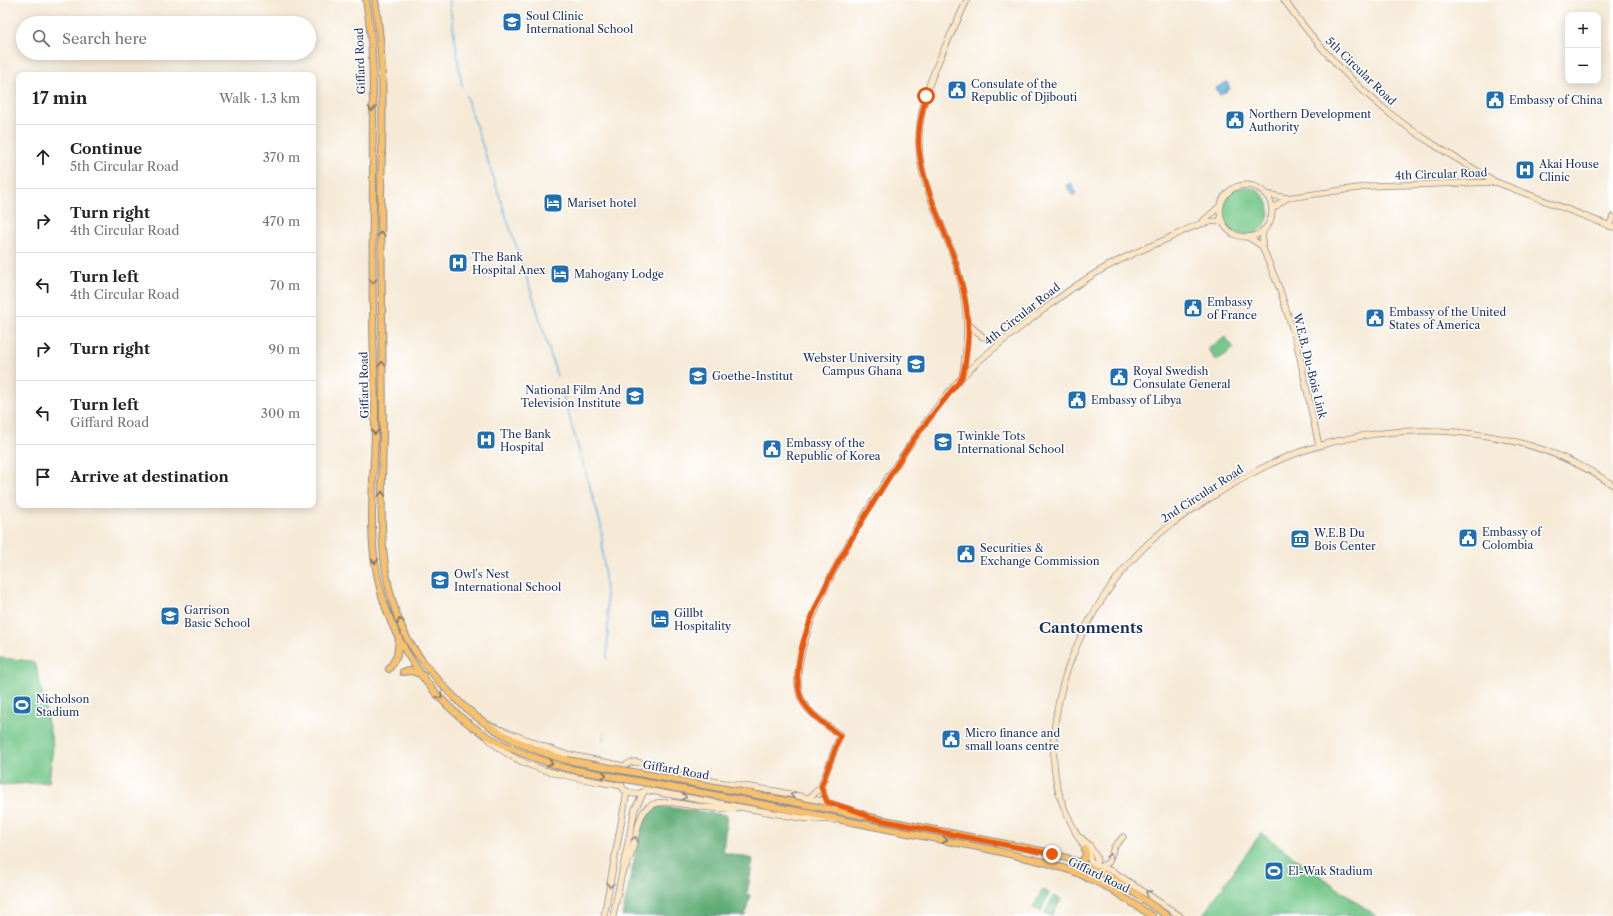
<!DOCTYPE html>
<meta charset="utf-8">
<style>
:root{--surface:#fff;--page:#f2f2f2;--text:#202124;--muted:#757577;--line:#e0e0e0}
body{margin:0;font-family:"Libre Caslon Text",serif;background:var(--page);color:var(--text)}
.controls{position:absolute;right:12px;top:12px;display:grid;overflow:hidden;border-radius:8px;box-shadow:0 2px 10px #0003}
.controls button{width:36px;height:36px;display:grid;place-items:center;padding:0;border:0;border-bottom:1px solid var(--line);background:var(--surface);color:var(--text);font:20px sans-serif}
.stop{position:absolute;width:12px;height:12px;margin:-9px;border:3px solid #ea580c;border-radius:50%;background:#fff}
.stop.end{background:#ea580c;border-color:#fff;box-shadow:0 1px 4px #0008}
.list{margin:0;padding:0;list-style:none}
h2{display:flex;justify-content:space-between;align-items:center;height:52px;margin:0;padding:0 16px;font-size:17px}
h2 small{font-size:13px;font-weight:400;color:var(--muted)}
.list li{display:grid;grid-template-columns:26px 1fr auto;gap:12px;align-items:center;box-sizing:border-box;height:64px;padding:0 16px;border-top:1px solid var(--line)}
.list b{display:block;font-size:15px;white-space:nowrap}
.list p{margin:0;font-size:13px;white-space:nowrap;color:var(--muted)}
.list em{font-size:13px;font-style:normal;color:var(--muted)}
.icon{flex:none;width:22px;height:22px;fill:none;stroke:currentColor;stroke-width:2;stroke-linecap:round;stroke-linejoin:round}
.map{position:relative;flex:none;width:1613px;height:916px;overflow:hidden}
.search{position:absolute;background:var(--surface);box-shadow:0 2px 10px #0003;left:16px;top:16px;width:300px;height:44px;display:flex;align-items:center;gap:10px;box-sizing:border-box;padding:0 14px;border-radius:22px;color:var(--muted);font-size:15px}
.panel{position:absolute;background:var(--surface);box-shadow:0 2px 10px #0003;left:16px;top:72px;width:300px;height:436px;border-radius:8px}
.map>svg:first-child{display:block}
.green{fill:#75c789;stroke:#487b74}
.forest{fill:#60ac75;stroke:#3e6e6a}
.water{fill:#69b5e2;stroke:#4272a0}
.lines{fill:none;stroke-linecap:round;stroke-linejoin:round}
.stream{stroke:#69b5e2;stroke-width:1.5}
.secondary-casing{stroke:#888c9a;stroke-width:7}
.primary-casing{stroke:#888c9a;stroke-width:8}
.secondary{stroke:#fce6c4;stroke-width:5.5}
.primary{stroke:#f7c06c;stroke-width:6}
.primary-bridge-casing{stroke:#888c9a;stroke-width:8;stroke-linecap:butt}
.primary-bridge{stroke:#f7c06c;stroke-width:6}
.oneway{stroke:#7e7064}
.oneway2{stroke:#8c8a91}
.route{stroke:#ea580c;stroke-width:5}
.labels{text-anchor:middle;stroke-width:3;stroke-linejoin:round;paint-order:stroke}
.poi-label{font-size:11px;fill:#1b2f5e;stroke:#fff;text-anchor:start}
.street-label{font-size:11px;fill:#1b2f5e;stroke:#fff}
.district-label{font-size:15px;font-weight:bold;fill:#1b2f5e;stroke:#fff}
</style>
<div class="map">
<svg width="1613" height="916" viewBox="0 0 1613 916">
<rect width="100%" height="100%" fill="#fff"/>
<filter id="ink" filterUnits="userSpaceOnUse"><feTurbulence type="fractalNoise" baseFrequency=".025" numOctaves="2"/><feDisplacementMap in="SourceGraphic" scale="8" xChannelSelector="R" yChannelSelector="G"/><feConvolveMatrix kernelMatrix="1 2 1 2 8 2 1 2 1" color-interpolation-filters="sRGB"/></filter>
<filter id="wash" filterUnits="userSpaceOnUse"><feTurbulence type="fractalNoise" baseFrequency=".012" numOctaves="4" result="noise"/><feDisplacementMap in="SourceGraphic" scale="16" xChannelSelector="R" yChannelSelector="G"/><feGaussianBlur stdDeviation="0.9" result="paint"/><feColorMatrix in="noise" values="0 0 0 0 0 0 0 0 0 0 0 0 0 0 0 0 0 1.4 0 .05"/><feComposite in="paint" operator="in"/></filter>
<g filter="url(#wash)">
<rect width="100%" height="100%" fill="#f6ead7"/>
<!-- green -->
<path class="green" d="M1221 211a24 24 0 1 1 48 0a24 24 0 1 1-48 0Z
M 1225,337 L 1234,348 L 1216,361 L 1208,349 Z
M 0,658 L 31,661 L 36,665 L 53,746 L 49,782 L 0,785 Z
M 1261,833 L 1376,916 L 1202,916 Z
M 1042,890 L 1049,893 L 1041,911 L 1033,908 Z
M 1053,896 L 1061,899 L 1052,916 L 1045,913 Z"/>
<!-- forest -->
<path class="forest" d="M 658,806 L 727,815 L 723,852 L 753,859 L 747,894 L 750,895 L 745,916 L 622,916 L 643,819 L 651,808 Z"/>
<!-- water -->
<path class="water" d="M 1227,82 L 1230,89 L 1220,95 L 1216,88 Z
M 1071,183 L 1076,193 L 1073,196 L 1066,185 Z"/>
<g class="lines">
<!-- stream -->
<path class="stream" d="M 449,0 L 462,86
M 466,96 L 534,300 L 557,376
M 562,392 L 601,525 L 608,622 L 607,659
M 603,741 L 604,733"/>
</g>
</g>
<g filter="url(#ink)">
<g class="lines">
<defs>
<path id="secondary" d="M 1284,0 C 1315,43 1351,83 1393,116 C 1425,141 1461,161 1496,182
M1220 211a26 26 0 1 1 52 0a26 26 0 1 1-52 0Z
M 1265,194 L 1287,198 L 1372,186 L 1496,182 L 1613,227
M 1272,209 L 1287,198
M 1201,223 L 1221,205
M 1609,226 L 1613,217
M 1263,230 L 1262,246 L 1280,290 L 1297,344 L 1319,446
M 1248,237 L 1262,246
M 968,324 L 983,337 L 1000,342
M 962,377 C 970,335 968,302 955,261 C 943,223 919,184 919,143 C 918,92 947,45 967,0
M 489,725 L 561,753 L 624,766
M 486,736 C 519,773 576,777 622,786
M619 778a16 16 0 1 1 32 0a16 16 0 1 1-32 0Z
M 650,771 L 775,791 L 827,802 L 866,815
M 821,787 L 827,802
M 809,798 L 821,787 L 840,735 C 827,725 807,713 801,698 C 775,635 917,425 962,377 C 981,357 1004,340 1026,323 C 1047,307 1068,290 1091,276 C 1115,261 1141,250 1167,239 C 1184,231 1202,220 1222,221
M 1081,838 L 1089,845 L 1097,858 L 1096,865 L 1092,868 L 1088,879
M 1099,867 L 1109,862 L 1114,847 L 1123,837
M 1092,868 C 1091,853 1080,842 1074,829 C 1069,818 1062,806 1059,793 C 1052,768 1052,737 1057,711 C 1068,643 1113,568 1169,526 C 1179,518 1190,511 1201,504 C 1227,487 1255,470 1284,458 C 1388,416 1519,421 1613,485
M 1093,868 L 1107,869 L 1114,872 L 1180,916
M 622,873 C 634,856 634,836 641,817 C 650,794 678,804 696,806 C 710,808 723,810 736,808
M 604,916 L 627,791
M 613,916 L 635,809 L 645,790 L 801,818 L 835,820"/>
<path id="primary" d="M 366,0 C 376,55 372,113 373,168 C 373,216 372,263 373,311 C 373,348 375,386 375,423 C 375,472 367,527 377,574 C 388,636 429,699 482,733 C 507,749 537,759 565,768
M 375,0 C 386,64 382,131 381,196 C 381,273 383,350 383,426 C 383,497 373,571 406,636 C 413,650 423,662 433,674 C 471,720 510,744 567,760
M 389,669 L 397,656 L 399,639
M 403,672 L 411,671 L 423,675
M 742,792 L 1052,853 L 1081,863 L 1115,879 L 1167,916
M 741,800 L 988,849 L 1044,862 L 1075,872 L 1111,889 L 1152,916
M 1081,863 L 1086,855 L 1085,849"/>
</defs>
<!-- secondary casing -->
<use href="#secondary" class="secondary-casing"/>
<!-- primary casing -->
<use href="#primary" class="primary-casing"/>
<!-- secondary -->
<use href="#secondary" class="secondary"/>
<!-- primary -->
<use href="#primary" class="primary"/>
<defs>
<path id="primary-bridge" d="M 567,760 L 742,792
M 565,768 L 741,800"/>
</defs>
<!-- primary-bridge casing -->
<use href="#primary-bridge" class="primary-bridge-casing"/>
<!-- primary-bridge -->
<use href="#primary-bridge" class="primary-bridge"/>
</g>
<!-- one-way arrows -->
<defs><path id="oneway-chevron" d="M-2-3.5L2.5 0L-2 3.5" fill="none" stroke-width="1.6" stroke-linecap="round" stroke-linejoin="round"/></defs>
<g class="oneway">
<use href="#oneway-chevron" transform="translate(372 109) rotate(89)"/>
<use href="#oneway-chevron" transform="translate(381 234) rotate(-90)"/>
<use href="#oneway-chevron" transform="translate(373 281) rotate(90)"/>
<use href="#oneway-chevron" transform="translate(382 364) rotate(-91)"/>
<use href="#oneway-chevron" transform="translate(375 432) rotate(91)"/>
<use href="#oneway-chevron" transform="translate(382 494) rotate(-89)"/>
<use href="#oneway-chevron" transform="translate(375 561) rotate(84)"/>
<use href="#oneway-chevron" transform="translate(400 621) rotate(-111)"/>
<use href="#oneway-chevron" transform="translate(440 696) rotate(47)"/>
<use href="#oneway-chevron" transform="translate(550 763) rotate(18)"/>
<use href="#oneway-chevron" transform="translate(604 775) rotate(10)"/>
<use href="#oneway-chevron" transform="translate(945 840) rotate(11)"/>
</g>
<g class="oneway2">
<use href="#oneway-chevron" transform="translate(793 795) rotate(-168)"/>
<use href="#oneway-chevron" transform="translate(684 797) rotate(10)"/>
<use href="#oneway-chevron" transform="translate(635 839) rotate(-75)"/>
<use href="#oneway-chevron" transform="translate(1110 856) rotate(-73)"/>
<use href="#oneway-chevron" transform="translate(610 885) rotate(101)"/>
<use href="#oneway-chevron" transform="translate(1148 893) rotate(-147)"/>
</g>
</g>
<g class="lines" filter="url(#ink)">
<!-- route -->
<path class="route" d="M 926,96 C 922,113 917,131 919,149 C 923,188 943,224 955,261 C 963,285 969,312 968,338 C 967,350 966,365 962,377 C 959,383 953,388 949,394 C 937,409 925,424 914,439 C 902,455 892,473 881,490 C 853,536 784,641 800,695 C 805,712 827,725 840,736 L 821,787 L 827,802 L 860,812 L 870,818 L 1052,854"/>
</g>
<!-- icons -->
<defs>
<symbol id="school-square" viewBox="-11 -11 22 22"><rect x="-9" y="-9" width="18" height="18" rx="4" fill="#1f6fb2" stroke="#fff"/><path d="M0-5L7-2L0 1L-7-2ZM-4 1L0 2.5L4 1V4Q0 6-4 4Z" fill="#fff"/></symbol>
<symbol id="civic-square" viewBox="-11 -11 22 22"><rect x="-9" y="-9" width="18" height="18" rx="4" fill="#1f6fb2" stroke="#fff"/><path d="M-.6-6.5H3V-4.5H.6V-3L4-1V1h2V6H-6V1h2V-1L-.6-3ZM-1.2 2.5V6h2.4V2.5Z" fill="#fff"/></symbol>
<symbol id="hospital-square" viewBox="-11 -11 22 22"><rect x="-9" y="-9" width="18" height="18" rx="4" fill="#1f6fb2" stroke="#fff"/><path d="M-5-5h3v3.5h4V-5h3V5h-3V1.5h-4V5h-3Z" fill="#fff"/></symbol>
<symbol id="hotel-square" viewBox="-11 -11 22 22"><rect x="-9" y="-9" width="18" height="18" rx="4" fill="#1f6fb2" stroke="#fff"/><path d="M-6-4.5h1.5V1H6V5H4.5V3h-9V5H-6ZM-4 0a1.8 1.8 0 1 1 3.6 0ZM.5 0V-2.5h3Q6-2.5 6 0Z" fill="#fff"/></symbol>
<symbol id="university-square" viewBox="-11 -11 22 22"><rect x="-9" y="-9" width="18" height="18" rx="4" fill="#1f6fb2" stroke="#fff"/><path d="M0-5L7-2L0 1L-7-2ZM-4 1L0 2.5L4 1V4Q0 6-4 4Z" fill="#fff"/></symbol>
<symbol id="museum-square" viewBox="-11 -11 22 22"><rect x="-9" y="-9" width="18" height="18" rx="4" fill="#1f6fb2" stroke="#fff"/><path d="M0-6L6-3V-2H-6V-3ZM-5-1h2V3h-2ZM-1-1h2V3h-2ZM3-1h2V3H3ZM-6 4H6V6H-6Z" fill="#fff"/></symbol>
<symbol id="stadium-square" viewBox="-11 -11 22 22"><rect x="-9" y="-9" width="18" height="18" rx="4" fill="#1f6fb2" stroke="#fff"/><path d="M0-5a6.5 5 0 1 0 0 10a6.5 5 0 1 0 0-10ZM-3.5-1.8h7v3.6h-7Z" fill="#fff"/></symbol>
</defs>
<g fill-rule="evenodd">
<use href="#school-square" x="501" y="11" width="22" height="22"/>
<use href="#civic-square" x="946" y="79" width="22" height="22"/>
<use href="#civic-square" x="1484" y="89" width="22" height="22"/>
<use href="#civic-square" x="1224" y="109" width="22" height="22"/>
<use href="#hospital-square" x="1514" y="159" width="22" height="22"/>
<use href="#hotel-square" x="542" y="192" width="22" height="22"/>
<use href="#hospital-square" x="447" y="252" width="22" height="22"/>
<use href="#hotel-square" x="549" y="263" width="22" height="22"/>
<use href="#civic-square" x="1182" y="297" width="22" height="22"/>
<use href="#civic-square" x="1364" y="307" width="22" height="22"/>
<use href="#university-square" x="905" y="353" width="22" height="22"/>
<use href="#university-square" x="687" y="365" width="22" height="22"/>
<use href="#civic-square" x="1108" y="366" width="22" height="22"/>
<use href="#university-square" x="624" y="385" width="22" height="22"/>
<use href="#civic-square" x="1066" y="389" width="22" height="22"/>
<use href="#hospital-square" x="475" y="429" width="22" height="22"/>
<use href="#school-square" x="932" y="431" width="22" height="22"/>
<use href="#civic-square" x="761" y="438" width="22" height="22"/>
<use href="#civic-square" x="1457" y="527" width="22" height="22"/>
<use href="#museum-square" x="1289" y="528" width="22" height="22"/>
<use href="#civic-square" x="955" y="543" width="22" height="22"/>
<use href="#school-square" x="429" y="569" width="22" height="22"/>
<use href="#school-square" x="159" y="605" width="22" height="22"/>
<use href="#hotel-square" x="649" y="608" width="22" height="22"/>
<use href="#stadium-square" x="11" y="694" width="22" height="22"/>
<use href="#civic-square" x="940" y="728" width="22" height="22"/>
<use href="#stadium-square" x="1263" y="860" width="22" height="22"/>
</g>
<g class="labels">
<!-- poi labels -->
<g class="poi-label">
<text x="526" y="20">Soul Clinic<tspan x="526" dy="13">International School</tspan></text>
<text x="971" y="88">Consulate of the<tspan x="971" dy="13">Republic of Djibouti</tspan></text>
<text x="1509" y="104">Embassy of China</text>
<text x="1249" y="118">Northern Development<tspan x="1249" dy="13">Authority</tspan></text>
<text x="1539" y="168">Akai House<tspan x="1539" dy="13">Clinic</tspan></text>
<text x="567" y="207">Mariset hotel</text>
<text x="472" y="261">The Bank<tspan x="472" dy="13">Hospital Anex</tspan></text>
<text x="574" y="278">Mahogany Lodge</text>
<text x="1207" y="306">Embassy<tspan x="1207" dy="13">of France</tspan></text>
<text x="1389" y="316">Embassy of the United<tspan x="1389" dy="13">States of America</tspan></text>
<text x="902" y="362" text-anchor="end">Webster University<tspan x="902" dy="13">Campus Ghana</tspan></text>
<text x="1133" y="375">Royal Swedish<tspan x="1133" dy="13">Consulate General</tspan></text>
<text x="712" y="380">Goethe-Institut</text>
<text x="621" y="394" text-anchor="end">National Film And<tspan x="621" dy="13">Television Institute</tspan></text>
<text x="1091" y="404">Embassy of Libya</text>
<text x="500" y="438">The Bank<tspan x="500" dy="13">Hospital</tspan></text>
<text x="957" y="440">Twinkle Tots<tspan x="957" dy="13">International School</tspan></text>
<text x="786" y="447">Embassy of the<tspan x="786" dy="13">Republic of Korea</tspan></text>
<text x="1482" y="536">Embassy of<tspan x="1482" dy="13">Colombia</tspan></text>
<text x="1314" y="537">W.E.B Du<tspan x="1314" dy="13">Bois Center</tspan></text>
<text x="980" y="552">Securities &amp;<tspan x="980" dy="13">Exchange Commission</tspan></text>
<text x="454" y="578">Owl's Nest<tspan x="454" dy="13">International School</tspan></text>
<text x="184" y="614">Garrison<tspan x="184" dy="13">Basic School</tspan></text>
<text x="674" y="617">Gillbt<tspan x="674" dy="13">Hospitality</tspan></text>
<text x="36" y="703">Nicholson<tspan x="36" dy="13">Stadium</tspan></text>
<text x="965" y="737">Micro finance and<tspan x="965" dy="13">small loans centre</tspan></text>
<text x="1288" y="875">El-Wak Stadium</text>
</g>
<!-- street labels -->
<g class="street-label">
<text transform="translate(360 61) rotate(-92)" y="4">Giffard Road</text>
<text transform="translate(1361 71) rotate(44)" y="4">5th Circular Road</text>
<text transform="translate(1441 174) rotate(-2)" y="4">4th Circular Road</text>
<text transform="translate(1022 314) rotate(-38)" y="4">4th Circular Road</text>
<text transform="translate(1310 366) rotate(76)" y="4">W.E.B. Du-Bois Link</text>
<text transform="translate(364 385) rotate(-91)" y="4">Giffard Road</text>
<text transform="translate(1202 494) rotate(-33)" y="4">2nd Circular Road</text>
<text transform="translate(676 770) rotate(10)" y="4">Giffard Road</text>
<text transform="translate(1099 875) rotate(26)" y="4">Giffard Road</text>
</g>
<!-- district labels -->
<g class="district-label">
<text x="1091" y="633">Cantonments</text>
</g>
</g>
</svg>
<div class="controls">
<button>+</button>
<button>−</button>
</div>
<div class="stop" style="left:926px;top:96px"></div>
<div class="stop end" style="left:1052px;top:854px"></div>
<div class="search"><svg class="icon" aria-label="search" viewBox="0 0 24 24"><circle cx="10" cy="10" r="6"/><path d="M15 15l6 6"/></svg>Search here</div>
<section class="panel">
<h2>17 min<small>Walk · 1.3 km</small></h2>
<ul class="list">
<li><svg class="icon" aria-label="ahead" viewBox="0 0 24 24"><path d="M12 20V5M6 11l6-6 6 6"/></svg><div><b>Continue</b><p>5th Circular Road</p></div><em>370 m</em></li>
<li><svg class="icon" aria-label="right" viewBox="0 0 24 24"><path d="M7 20v-9h11M14 6l5 5-5 5"/></svg><div><b>Turn right</b><p>4th Circular Road</p></div><em>470 m</em></li>
<li><svg class="icon" aria-label="left" viewBox="0 0 24 24"><path d="M17 20v-9H6M10 6l-5 5 5 5"/></svg><div><b>Turn left</b><p>4th Circular Road</p></div><em>70 m</em></li>
<li><svg class="icon" aria-label="right" viewBox="0 0 24 24"><path d="M7 20v-9h11M14 6l5 5-5 5"/></svg><div><b>Turn right</b></div><em>90 m</em></li>
<li><svg class="icon" aria-label="left" viewBox="0 0 24 24"><path d="M17 20v-9H6M10 6l-5 5 5 5"/></svg><div><b>Turn left</b><p>Giffard Road</p></div><em>300 m</em></li>
<li><svg class="icon" aria-label="arrive" viewBox="0 0 24 24"><path d="M6 21V4h12l-3 4 3 4H6"/></svg><div><b>Arrive at destination</b></div></li>
</ul>
</section>
</div>
